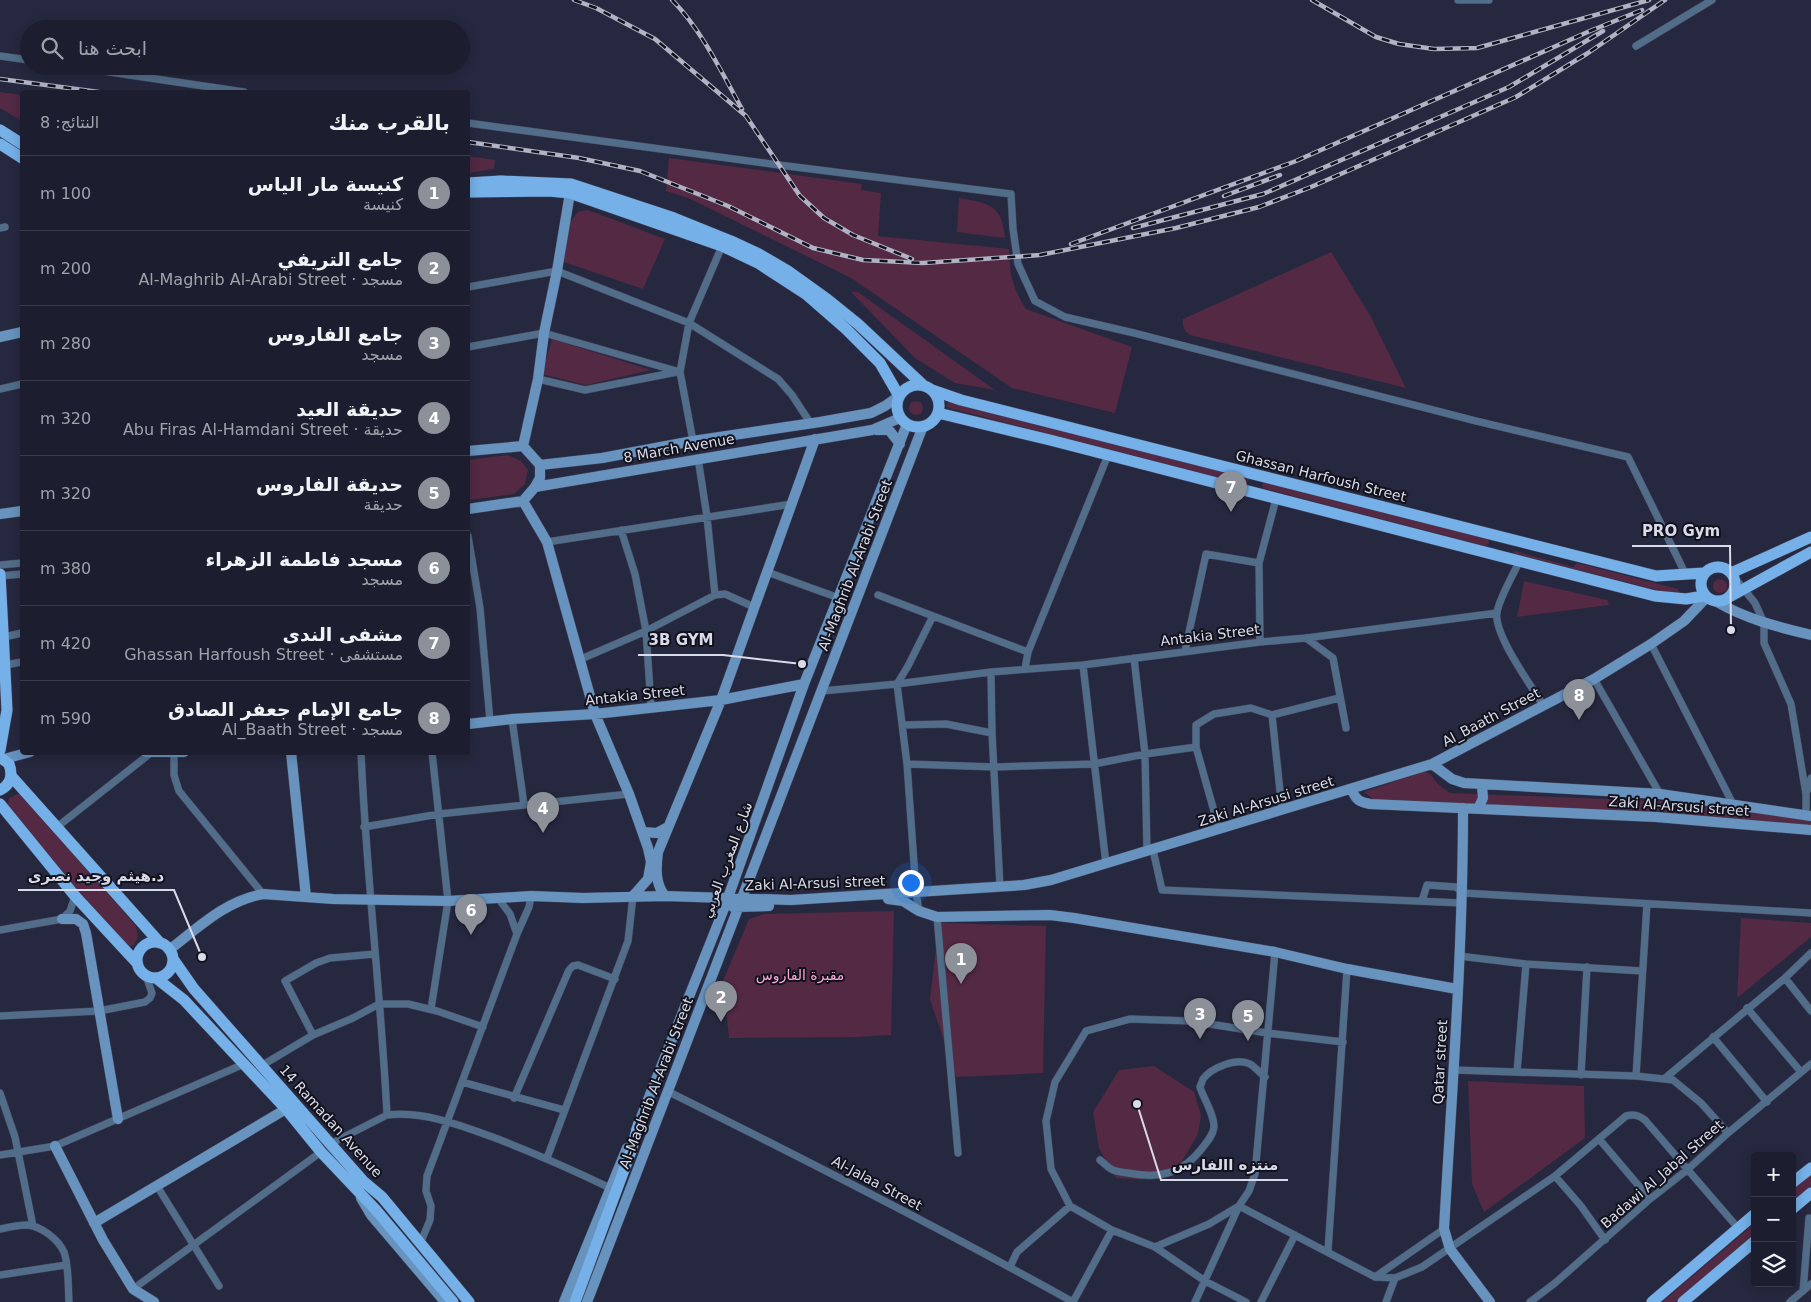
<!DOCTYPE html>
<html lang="ar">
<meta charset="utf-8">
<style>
:root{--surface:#1c1e2f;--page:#252737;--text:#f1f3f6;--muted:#a0a2aa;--line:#3a3c4b;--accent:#8c9099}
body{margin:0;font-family:"DejaVu Sans","Noto Naskh Arabic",sans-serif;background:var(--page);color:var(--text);direction:rtl}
.controls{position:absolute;right:15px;bottom:15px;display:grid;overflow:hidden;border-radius:5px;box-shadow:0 2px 12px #0003}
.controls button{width:45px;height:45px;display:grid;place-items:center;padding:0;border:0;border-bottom:1px solid var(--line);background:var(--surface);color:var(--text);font:25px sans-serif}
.you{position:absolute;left:910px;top:882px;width:18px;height:18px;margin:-12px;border:4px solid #fff;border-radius:50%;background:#1a73e8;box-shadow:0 0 0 8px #1a73e833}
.badge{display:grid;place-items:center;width:32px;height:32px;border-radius:50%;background:var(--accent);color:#fff;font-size:16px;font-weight:700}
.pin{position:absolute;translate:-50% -41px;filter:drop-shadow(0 1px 2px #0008)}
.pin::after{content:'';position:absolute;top:26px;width:18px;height:15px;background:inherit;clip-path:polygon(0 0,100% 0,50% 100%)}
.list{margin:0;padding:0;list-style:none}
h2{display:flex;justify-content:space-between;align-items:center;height:65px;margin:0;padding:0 20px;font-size:21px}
h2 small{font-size:16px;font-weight:400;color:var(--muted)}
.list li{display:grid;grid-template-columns:32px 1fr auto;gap:15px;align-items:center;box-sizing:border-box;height:75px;padding:0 20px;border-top:1px solid var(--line)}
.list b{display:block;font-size:19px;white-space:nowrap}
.list p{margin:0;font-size:16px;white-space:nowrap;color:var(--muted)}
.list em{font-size:16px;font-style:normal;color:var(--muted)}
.icon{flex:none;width:28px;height:28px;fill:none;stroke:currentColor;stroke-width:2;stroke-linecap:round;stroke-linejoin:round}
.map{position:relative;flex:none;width:1811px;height:1302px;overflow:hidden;direction:ltr}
.search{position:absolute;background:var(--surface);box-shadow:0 2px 12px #0003;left:20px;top:20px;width:450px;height:55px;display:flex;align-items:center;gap:12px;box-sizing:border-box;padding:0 18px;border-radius:28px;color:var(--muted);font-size:19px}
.panel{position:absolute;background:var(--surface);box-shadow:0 2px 12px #0003;left:20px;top:90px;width:450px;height:665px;border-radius:5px;direction:rtl}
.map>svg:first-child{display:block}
.green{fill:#532944}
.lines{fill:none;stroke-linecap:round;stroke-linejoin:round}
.street-casing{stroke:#43455b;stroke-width:8}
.secondary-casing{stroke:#43455b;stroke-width:11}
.primary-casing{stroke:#43455b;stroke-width:12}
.street{stroke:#526d89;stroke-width:7}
.secondary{stroke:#6793be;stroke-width:10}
.primary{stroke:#76b0e8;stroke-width:11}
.rail-casing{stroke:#b1b3c5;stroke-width:4.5}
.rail{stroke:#11121c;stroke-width:2.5;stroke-dasharray:8;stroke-linecap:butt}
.labels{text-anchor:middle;stroke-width:4;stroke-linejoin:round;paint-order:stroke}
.street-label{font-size:14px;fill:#d9dbeb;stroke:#11121c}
.park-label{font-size:14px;fill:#faa5d9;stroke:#11121c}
.leader{fill:none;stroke:#d9dbeb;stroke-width:2}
.callout-dot{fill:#d9dbeb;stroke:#11121c;stroke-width:2}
.callout-label{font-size:15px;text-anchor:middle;font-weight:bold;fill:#d9dbeb;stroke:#11121c;stroke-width:4;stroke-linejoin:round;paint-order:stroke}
</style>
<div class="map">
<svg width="1811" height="1302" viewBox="0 0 1811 1302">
<rect width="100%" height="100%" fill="#26283f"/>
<!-- green -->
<path class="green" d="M 0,92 L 22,95 L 22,121 L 0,108 Z
M 468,156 L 495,160 L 494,169 L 468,173 Z
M 669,158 L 862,184 L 861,190 L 881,193 L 878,236 L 1009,249 C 1010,277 1012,286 1026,309 L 1132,347 L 1115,413 L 1012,388 L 851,278 L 688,198 L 666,191 Z
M 959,198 C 988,203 1002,204 1005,238 L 957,232 Z
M 588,210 L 665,239 L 643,289 L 564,262 L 568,224 L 578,212 Z
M 1331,252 L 1370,315 L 1406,388 L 1190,335 C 1184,330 1182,326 1183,319 Z
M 851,292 L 858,292 L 995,390 L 955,383 L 915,358 Z
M 552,339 L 651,370 L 586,385 L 542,374 Z
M 949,401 L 1247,478 L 1249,479 L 1247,483 L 1245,484 L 949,408 L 946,406 Z
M909 408a7 7 0 1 1 14 0a7 7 0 1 1-14 0Z
M 508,455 L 521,461 L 528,470 L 525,484 L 514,494 L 468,500 L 468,460 Z
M 1263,482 L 1488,539 L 1489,543 L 1486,546 L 1262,488 Z
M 1515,551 L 1573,567 L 1577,563 L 1678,589 L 1680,594 L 1677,595 L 1515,554 L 1513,552 Z
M1713 586a7 7 0 1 1 14 0a7 7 0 1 1-14 0Z
M 1524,581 L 1607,600 L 1609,605 L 1517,617 Z
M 1425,771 L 1431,775 L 1438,784 L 1450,793 L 1656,801 L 1811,818 L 1811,825 L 1373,799 L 1364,792 Z
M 20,793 L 136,926 L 138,937 L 133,946 L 121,946 L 7,810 L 9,798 Z
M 894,911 L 891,1035 L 857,1037 L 729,1038 L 723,981 L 749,919 L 765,914 Z
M 1741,918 L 1811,923 L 1811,937 L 1737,998 Z
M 939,923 L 1046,926 L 1043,1073 L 956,1077 L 930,999 Z
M 1154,1066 L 1194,1092 L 1201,1115 L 1198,1134 L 1181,1163 L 1152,1180 L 1116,1178 L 1099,1148 L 1093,1112 L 1119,1070 Z
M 1468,1081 L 1584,1086 L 1585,1138 L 1484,1212 L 1472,1184 Z
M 1811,1174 L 1811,1186 L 1792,1202 L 1792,1190 Z
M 1755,1223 L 1755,1234 L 1675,1302 L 1662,1302 Z"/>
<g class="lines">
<defs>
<path id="street" d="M 1458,0 L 1489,0
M 1636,46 L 1712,0
M 0,56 L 29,60
M 69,66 L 244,92
M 468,123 L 779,165 L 1011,194 L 1013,229 L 1018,264 L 1035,301 L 1065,317 L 1134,333 L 1476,421 L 1628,457 L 1686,575
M 0,228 L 5,227
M 468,287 L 557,271 L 689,323 L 778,379 L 792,395 L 811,424
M 468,347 L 544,333 L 680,372
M 538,379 L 585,390 L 677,372
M 0,389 L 22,384
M 693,441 L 680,372 L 689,323 L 722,246
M 698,458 L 707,517 L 715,595
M 621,530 L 635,574 L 646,631 L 651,706
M 468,536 L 480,608 L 490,721
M 547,542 L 792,504
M 1519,562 C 1512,577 1500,597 1497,612 C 1493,634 1531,685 1543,705
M 0,565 L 22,563
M 767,572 L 839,598
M 0,576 L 22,574
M 1734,577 L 1755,603 L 1764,623 L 1764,643 L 1791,704 L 1806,794 L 1806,815
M 878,595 L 933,616 L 908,666 L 897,684 L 907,764 L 916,892 L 919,911
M 933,616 L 1028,652
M 4,637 L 22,633
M 1306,638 L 1333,658 L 1346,728
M 1260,642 L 1259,563 L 1276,499
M 1651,644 L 1734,806
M 1185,651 L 1206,554 L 1259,563
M 1134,658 L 1145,754 L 1147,852
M 581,659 L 646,631 L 715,595 L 725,594 L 754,607
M 5,665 L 22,662
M 1083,665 L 1106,864
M 1025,669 L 1028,652 L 1108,455
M 991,672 L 992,733 L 1000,887
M 1594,679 L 1660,794
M 822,691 L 897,684 L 991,672 L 1083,665 L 1260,642 L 1306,638 L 1497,613
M 1272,715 L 1282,810
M 512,719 L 524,805
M 902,725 L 946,724 L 992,733
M 1196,747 L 1219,829
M 361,752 C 366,874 381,994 387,1115 C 426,1111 462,1126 498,1139 C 536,1154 573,1170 610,1188
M 174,753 L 174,775 L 179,791 L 263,894
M 907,764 L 995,767 L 1094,764 L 1145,754 L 1196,747 L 1196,725 L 1214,714 L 1251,708 L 1272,715 L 1339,698
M 1807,791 L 1811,778
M 57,827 L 152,752
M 364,827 L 439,814 L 629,794
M 1153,850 L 1162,890 L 1462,903
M 498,898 L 510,914 L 517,934
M 1422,901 L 1427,885 L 1456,887 L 1463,893 L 1811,913
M 937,917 L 958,1153
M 0,930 L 62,919 L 70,911 L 75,896
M 1459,956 L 1526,964 L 1642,971
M 1785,978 L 1811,1011
M 1747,1008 L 1801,1072
M 431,1009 L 448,901 L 432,752
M 0,1016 L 99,1011 L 145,1002 L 150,998 L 152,993 L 146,976
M 313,1035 L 285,981 L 316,963 L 330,958 L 375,954
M 1713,1037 L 1767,1102
M 1343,1042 L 1267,1033 L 1190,1021 L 1130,1019 L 1086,1031 L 1055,1082 L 1046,1121 L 1051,1169 L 1070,1206 L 1112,1230 L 1155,1247 L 1209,1224 L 1239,1206 L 1375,1277 L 1395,1278 L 1422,1267 L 1555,1176 L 1626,1116 C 1634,1114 1638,1115 1645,1120 L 1738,1228
M 261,1066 L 313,1035 L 353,1018 L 379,1004 L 408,1004 L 437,1011 L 483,1027
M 1454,1070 L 1636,1076 L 1664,1079 L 1785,978 L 1811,953
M 1517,1072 L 1526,964
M 1581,1075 L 1587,967
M 1636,1076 L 1647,904
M 1664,1079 L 1673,1080 L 1701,1103 L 1728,1133
M 462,1082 L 564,1110
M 667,1091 C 804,1159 940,1228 1073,1302
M 0,1093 L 15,1137 L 33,1226
M 514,1098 L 569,970 L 573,966 L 578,965 L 615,979
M 1599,1139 L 1650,1199
M 330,1144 L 387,1115
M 0,1155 L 55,1146 L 244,1064
M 547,1158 L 628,941 L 633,896
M 1100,1160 C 1104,1163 1108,1168 1113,1170 C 1117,1172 1123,1172 1128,1173 C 1159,1179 1183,1174 1203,1147 C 1208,1141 1213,1135 1214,1127 C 1214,1113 1204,1100 1200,1087 C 1201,1084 1202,1082 1203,1079 C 1211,1068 1237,1057 1250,1064 C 1255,1067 1260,1073 1265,1077
M 1555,1176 L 1581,1206 L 1605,1240
M 157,1186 L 219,1286
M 0,1229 C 9,1227 18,1225 27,1225 C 41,1226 58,1239 64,1252 C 69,1266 68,1287 69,1302
M 422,1239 L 430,1220 L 431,1206 L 426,1191 L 427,1176 L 517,934 L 529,907 L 531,896
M 1155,1247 L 1205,1281 L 1246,1302
M 1328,1251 L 1347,969
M 1010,1267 L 1017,1252 L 1070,1206
M 0,1275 L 66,1265
M 1375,1277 L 1444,1229
M 133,1289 L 321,1152
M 1803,1291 L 1809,1218
M 1073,1302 L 1112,1230
M 1195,1302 L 1239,1206 L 1249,1191 L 1255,1174 L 1275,952
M 1261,1302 L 1295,1235
M 1386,1302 L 1395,1278
M 1530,1302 L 1555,1283 L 1650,1199 L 1687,1170 L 1728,1133 L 1811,1064
M 1790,1302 L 1811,1284"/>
<path id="secondary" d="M 0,337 L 22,332
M 876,430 L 889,430 L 900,444
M 523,446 L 538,379 L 544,333 L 557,271 L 570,193
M 468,451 L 523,446 L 540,465 L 602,458 L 693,441 L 820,422 L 871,413 L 885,406 L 899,396
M 535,487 L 540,478 L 540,465
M 523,501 L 547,542 L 595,714 L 629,794 L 648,848 L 651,862 L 648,879 L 633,896
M 468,509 L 523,501 L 535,487 L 872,430 L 900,418
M 0,514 L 22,511
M 1717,602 C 1746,619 1778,627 1811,635
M 468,724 L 512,719 L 595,714 L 721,700 L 804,684
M 146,752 L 184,752
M 291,752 L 306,897
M 4,759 L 30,752
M 1432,764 L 1452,779 L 1464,783 L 1660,794 L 1811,816
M 1352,789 C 1355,800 1360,802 1370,804 L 1656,817 L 1811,830
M 1463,808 C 1463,949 1452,1089 1444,1229 L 1450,1249 L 1490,1302
M 1478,809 L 1483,798 L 1482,786
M 643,832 L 657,833 L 668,827
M 665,896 C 655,884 656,868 658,852 L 721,700 L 815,439
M 888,899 L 903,901 L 919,911 L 937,917 L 1050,915 L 1074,918 L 1275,952 L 1347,969 L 1457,989
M 733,907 L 769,906
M 62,919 L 76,919 L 83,924 L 86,933 L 118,1119
M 169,950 C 199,927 225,901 263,894 L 333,899 L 448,901 L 531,896 L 583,898 L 665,896 L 791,900 L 1024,885 L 1051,880 L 1432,764 L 1594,679 L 1651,644 L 1684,621 L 1706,598
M 636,1130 L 725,906 L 804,684 L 907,424
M 55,1146 L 103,1240 L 133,1289 L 154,1302
M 361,1198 L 371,1215 L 445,1302
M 94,1223 L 286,1109
M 564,1302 L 627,1148
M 587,1302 L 923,426"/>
<path id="primary" d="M 0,130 L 22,144
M 0,144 L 22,158
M 468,183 L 501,181 L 571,184 L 674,218 L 731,241 L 759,254 L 788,271 L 827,299 L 858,324 L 923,385
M 468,192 L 549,191 L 570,193 L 722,246 L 758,263 L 807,295 L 846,329 L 880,363 L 899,396
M897 406a21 21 0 1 1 42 0a21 21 0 1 1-42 0Z
M 932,390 L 961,400 L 1656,576 L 1704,573
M 938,413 L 1050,440 L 1655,596 L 1686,599 L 1704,596
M1701 584a17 17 0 1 1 34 0a17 17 0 1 1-34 0Z
M 1731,573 L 1811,537
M 0,574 L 7,710 L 0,750
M 1731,596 L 1811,552
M 0,757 L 9,764 C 13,775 11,785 0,790
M 12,777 L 160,943
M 0,804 L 75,896 L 137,963
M137 960a18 18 0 1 1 36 0a18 18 0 1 1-36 0Z
M 173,959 L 194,989 L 363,1181 L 382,1197 L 469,1302
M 156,978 L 184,1000 L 286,1109 L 321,1152 L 376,1210 L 453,1302
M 1792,1183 L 1811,1168
M 1792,1209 L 1811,1193
M 575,1302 L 631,1151 L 639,1123
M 1652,1302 L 1755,1214
M 1683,1302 L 1755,1241"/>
</defs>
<!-- street casing -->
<use href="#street" class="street-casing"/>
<!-- secondary casing -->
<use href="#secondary" class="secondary-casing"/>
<!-- primary casing -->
<use href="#primary" class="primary-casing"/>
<!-- street -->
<use href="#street" class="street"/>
<!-- secondary -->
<use href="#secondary" class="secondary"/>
<!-- primary -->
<use href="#primary" class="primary"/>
<defs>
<path id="rail" d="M 574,0 L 596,8 L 655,39 L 746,116 L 800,196 L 824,218 L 853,235 L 912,259
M 672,0 C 701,29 722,73 742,109
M 1312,0 L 1376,37 L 1399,44 L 1434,49 L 1477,48 L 1649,0
M 0,79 L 99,92
M 468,142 L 579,158 L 640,171 L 728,206 L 813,248 L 863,260 L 923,263 L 1040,255 L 1176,228 L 1259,207 L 1311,187 L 1516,97 L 1588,53 L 1665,0
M 1224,196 L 1280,175
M 1133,228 L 1263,194 L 1509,87 L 1603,31
M 1071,244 L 1296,161 L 1590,31 L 1642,10"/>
</defs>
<!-- rail casing -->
<use href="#rail" class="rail-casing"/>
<!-- rail -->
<use href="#rail" class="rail"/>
</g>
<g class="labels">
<!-- street labels -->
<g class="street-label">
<text transform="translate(679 448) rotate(-10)" y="5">8 March Avenue</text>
<text transform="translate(1321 476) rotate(14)" y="5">Ghassan Harfoush Street</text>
<text transform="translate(855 565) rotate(-69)" y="5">Al-Maghrib Al-Arabi Street</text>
<text transform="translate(1210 635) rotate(-7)" y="5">Antakia Street</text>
<text transform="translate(635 695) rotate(-6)" y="5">Antakia Street</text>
<text transform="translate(1491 717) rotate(-28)" y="5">Al_Baath Street</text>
<text transform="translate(1266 801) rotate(-17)" y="5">Zaki Al-Arsusi street</text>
<text transform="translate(1679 806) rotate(4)" y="5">Zaki Al-Arsusi street</text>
<text transform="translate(727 860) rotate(-70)" y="5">شارع المغرب العربي</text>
<text transform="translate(815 883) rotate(-2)" y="5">Zaki Al-Arsusi street</text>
<text transform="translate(1440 1062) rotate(-87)" y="5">Qatar street</text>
<text transform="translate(656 1083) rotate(-69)" y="5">Al-Maghrib Al-Arabi Street</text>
<text transform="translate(331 1121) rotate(48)" y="5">14 Ramadan Avenue</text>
<text transform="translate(1662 1174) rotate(-41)" y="5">Badawi Al_Jabal Street</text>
<text transform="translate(877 1183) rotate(28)" y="5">Al-Jalaa Street</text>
</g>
<!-- park labels -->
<g class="park-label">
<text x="800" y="980">مقبرة الفاروس</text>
</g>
</g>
<!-- callouts -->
<path class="leader" d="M1731 630L1730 546H1632M802 664L723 655H638M202 957L174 890H18M1137 1104L1161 1180H1288"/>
<g class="callout-dot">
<circle cx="1731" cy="630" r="5"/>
<circle cx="802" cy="664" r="5"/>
<circle cx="202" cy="957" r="5"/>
<circle cx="1137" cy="1104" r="5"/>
</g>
<g class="callout-label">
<text x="1681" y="536">PRO Gym</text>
<text x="681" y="645">3B GYM</text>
<text x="96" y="881">د.هيثم وحيد نصرى</text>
<text x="1225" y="1170">منتزه االفارس</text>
</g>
</svg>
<div class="controls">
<button>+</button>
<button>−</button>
<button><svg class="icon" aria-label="layers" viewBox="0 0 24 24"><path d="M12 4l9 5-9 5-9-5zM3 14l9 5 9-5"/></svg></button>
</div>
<div class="you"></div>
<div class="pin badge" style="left:961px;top:984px">1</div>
<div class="pin badge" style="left:721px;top:1022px">2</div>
<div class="pin badge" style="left:1200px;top:1039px">3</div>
<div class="pin badge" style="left:543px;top:833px">4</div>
<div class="pin badge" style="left:1248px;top:1041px">5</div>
<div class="pin badge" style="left:471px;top:935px">6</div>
<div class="pin badge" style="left:1231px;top:512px">7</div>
<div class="pin badge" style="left:1579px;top:720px">8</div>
<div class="search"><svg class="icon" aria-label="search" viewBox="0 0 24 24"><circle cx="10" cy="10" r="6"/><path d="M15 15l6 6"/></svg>ابحث هنا</div>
<section class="panel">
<h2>بالقرب منك<small>النتائج: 8</small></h2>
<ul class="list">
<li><span class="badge">1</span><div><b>كنيسة مار الياس</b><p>كنيسة</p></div><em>100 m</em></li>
<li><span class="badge">2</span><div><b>جامع التريفي</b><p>مسجد · Al-Maghrib Al-Arabi Street</p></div><em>200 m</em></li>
<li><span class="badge">3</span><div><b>جامع الفاروس</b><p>مسجد</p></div><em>280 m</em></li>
<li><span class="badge">4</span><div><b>حديقة العيد</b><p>حديقة · Abu Firas Al-Hamdani Street</p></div><em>320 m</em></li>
<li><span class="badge">5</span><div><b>حديقة الفاروس</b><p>حديقة</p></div><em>320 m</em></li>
<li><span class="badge">6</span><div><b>مسجد فاطمة الزهراء</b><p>مسجد</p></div><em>380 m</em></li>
<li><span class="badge">7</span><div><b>مشفى الندى</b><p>مستشفى · Ghassan Harfoush Street</p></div><em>420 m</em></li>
<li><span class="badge">8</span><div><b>جامع الإمام جعفر الصادق</b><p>مسجد · Al_Baath Street</p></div><em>590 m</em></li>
</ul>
</section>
</div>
